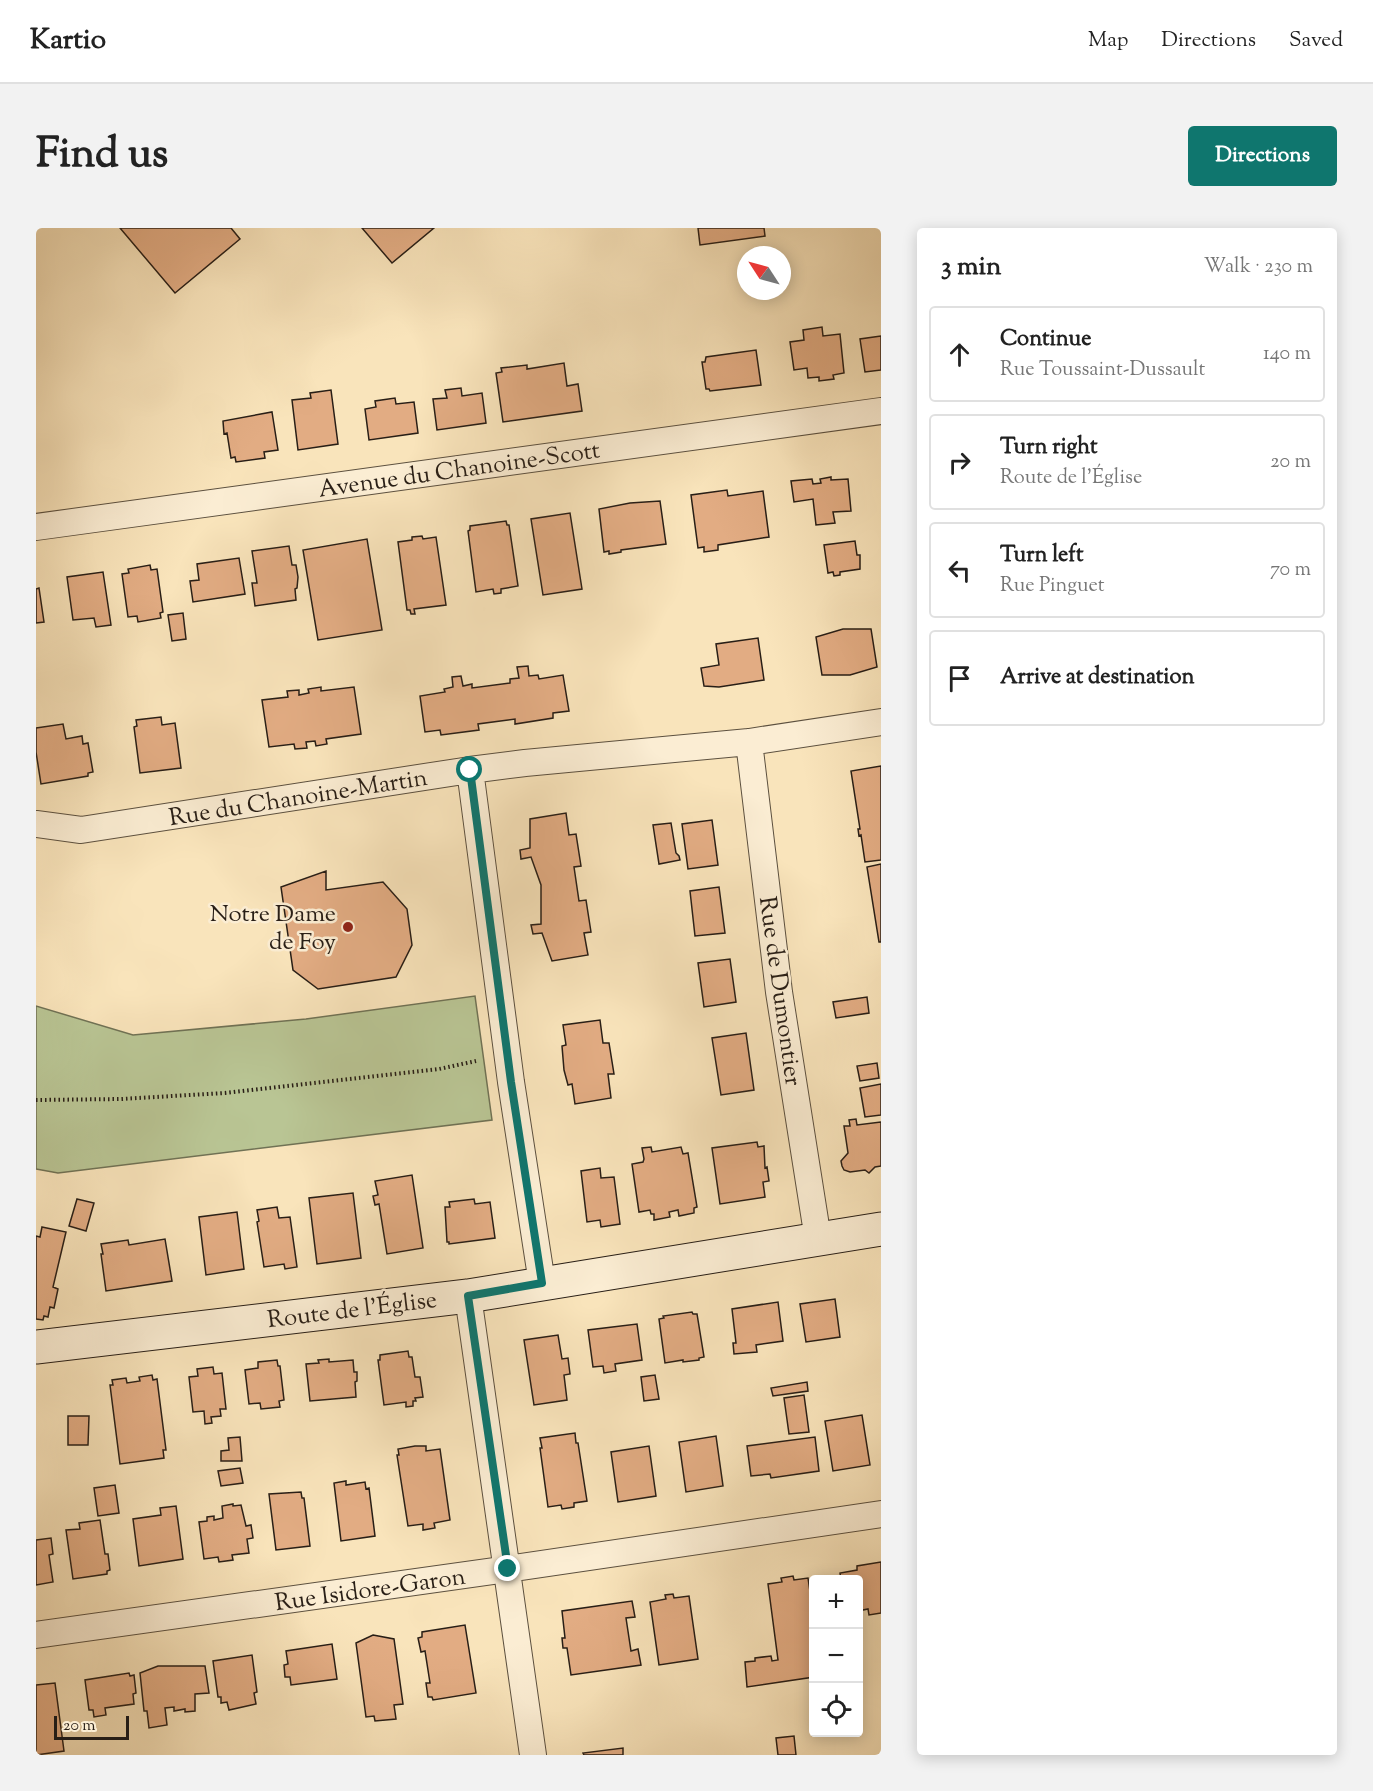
<!DOCTYPE html>
<meta charset="utf-8">
<style>
:root{--surface:#fff;--page:#f2f2f2;--text:#222;--muted:#767676;--line:#e0e0e0;--accent:#0f766e}
body{margin:0;font-family:"Sorts Mill Goudy",serif;background:var(--page);color:var(--text)}
.controls{position:absolute;right:18px;bottom:18px;display:grid;overflow:hidden;border-radius:6px;box-shadow:0 3px 15px #0003}
.controls button{width:54px;height:54px;display:grid;place-items:center;padding:0;border:0;border-bottom:2px solid var(--line);background:var(--surface);color:var(--text);font:30px sans-serif}
.compass{position:absolute;left:701px;top:18px;width:54px;height:54px;border-radius:50%;background:var(--surface);box-shadow:0 3px 15px #0003;rotate:306deg}
.scale{position:absolute;left:18px;bottom:15px;width:75px;box-sizing:border-box;padding-left:6px;border:3px solid #281e16;border-top:0;font-size:16px;line-height:21px;white-space:nowrap;color:#281e16;-webkit-text-stroke:4px #fbedd3;paint-order:stroke}
.stop{position:absolute;width:18px;height:18px;margin:-14px;border:4px solid #0f766e;border-radius:50%;background:#fff}
.stop.end{background:#0f766e;border-color:#fff;box-shadow:0 2px 6px #0008}
.list{margin:0;padding:0;list-style:none}
h2{display:flex;justify-content:space-between;align-items:center;height:78px;margin:0;padding:0 24px;font-size:26px}
h2 small{font-size:20px;font-weight:400;color:var(--muted)}
.list li{display:grid;grid-template-columns:39px 1fr auto;gap:18px;align-items:center;box-sizing:border-box;height:96px;margin:0 12px 12px;padding:0 12px;border:2px solid var(--line);border-radius:6px}
.list b{display:block;font-size:22px;white-space:nowrap}
.list p{margin:0;font-size:20px;white-space:nowrap;color:var(--muted)}
.list em{font-size:20px;font-style:normal;color:var(--muted)}
.icon{flex:none;width:33px;height:33px;fill:none;stroke:currentColor;stroke-width:2;stroke-linecap:round;stroke-linejoin:round}
.map{position:relative;flex:none;width:845px;height:1527px;overflow:hidden;border-radius:6px}
header{display:flex;align-items:center;gap:36px;box-sizing:border-box;height:84px;padding:0 30px;background:var(--surface);border-bottom:2px solid var(--line)}
header strong{font-size:28px}
nav{display:flex;gap:33px;margin-inline-start:auto;font-size:21px}
.intro{display:flex;align-items:center;justify-content:space-between;box-sizing:border-box;height:144px;padding:0 36px}
h1{margin:0;font-size:42px}
.button{padding:15px 27px;border-radius:6px;background:var(--accent);color:#fff;font-size:21px;font-weight:700}
main{display:flex;gap:36px;padding:0 36px}
aside{flex:1;background:var(--surface);border-radius:6px;box-shadow:0 3px 15px #0003}
.map>svg:first-child{display:block}
.green{fill:#b9c594;stroke:#707255;stroke-width:1.5}
.building{fill:#e2ac83;stroke:#281e16;stroke-width:1.5}
.lines{fill:none;stroke-linecap:round;stroke-linejoin:round}
.street-casing{stroke:#5c503f;stroke-width:28}
.secondary-casing{stroke:#281e16;stroke-width:35}
.path{stroke:#281e16;stroke-width:4;stroke-dasharray:1.5 3;stroke-linecap:butt}
.street{stroke:#fbedd3;stroke-width:26}
.secondary{stroke:#fbedd3;stroke-width:33}
.route{stroke:#0f766e;stroke-width:8}
.poi-dot{fill:#8f2418;stroke:#fbedd3;stroke-width:2}
.labels{text-anchor:middle;stroke-width:5;stroke-linejoin:round;paint-order:stroke}
.street-label{font-size:24px;fill:#281e16;stroke:#fbedd3}
.poi-label{font-size:24px;fill:#281e16;stroke:#fbedd3;text-anchor:end}
</style>
<header>
<strong>Kartio</strong>
<nav><a>Map</a><a>Directions</a><a>Saved</a></nav>
</header>
<div class="intro"><h1>Find us</h1><a class="button">Directions</a></div>
<main>
<div class="map">
<svg width="845" height="1527" viewBox="0 0 845 1527">
<rect width="100%" height="100%" fill="#f9e4bb"/>
<filter id="stains"><feTurbulence type="fractalNoise" baseFrequency=".00333" numOctaves="4"/><feColorMatrix values="0 0 0 0 .2 0 0 0 0 .09 0 0 0 0 .02 0 0 0 .5 -.17"/></filter>
<radialGradient id="worn" r=".72"><stop offset=".6" stop-color="#630" stop-opacity="0"/><stop offset="1" stop-color="#630" stop-opacity=".3"/></radialGradient>
<!-- green -->
<path class="green" d="M 439,768 L 456,892 L 22,945 L 0,941 L 0,778 L 97,807 L 270,791 Z"/>
<!-- building -->
<path class="building" d="M 84,0 L 195,0 L 204,11 L 139,65 Z
M 326,0 L 398,0 L 356,35 Z
M 662,0 L 728,0 L 729,8 L 664,17 Z
M 786,99 L 787,108 L 804,106 L 808,145 L 797,147 L 798,151 L 783,153 L 783,149 L 772,150 L 771,140 L 758,142 L 754,114 L 768,112 L 767,102 Z
M 845,108 L 845,142 L 829,144 L 824,111 Z
M 720,122 L 725,157 L 674,163 L 673,161 L 670,161 L 666,134 L 669,134 L 670,129 Z
M 528,135 L 531,158 L 542,156 L 546,183 L 467,194 L 460,145 L 466,144 L 465,140 L 491,137 L 491,141 Z
M 425,160 L 426,168 L 446,165 L 450,195 L 401,202 L 397,171 L 411,170 L 409,162 Z
M 295,162 L 302,216 L 262,222 L 256,172 L 275,170 L 274,165 Z
M 359,170 L 360,176 L 378,174 L 382,205 L 333,212 L 329,181 L 340,179 L 339,173 Z
M 236,184 L 242,222 L 228,224 L 229,230 L 200,234 L 199,229 L 195,230 L 191,205 L 188,206 L 187,193 Z
M 795,249 L 795,252 L 812,251 L 815,283 L 797,284 L 799,295 L 780,297 L 777,271 L 758,274 L 755,253 L 776,251 L 777,256 L 785,255 L 784,251 Z
M 691,262 L 692,268 L 727,263 L 733,309 L 682,317 L 682,322 L 668,324 L 668,319 L 662,320 L 655,267 Z
M 624,273 L 630,316 L 585,322 L 585,324 L 573,326 L 573,323 L 568,324 L 563,281 L 594,275 Z
M 534,285 L 546,361 L 507,367 L 495,291 Z
M 470,293 L 471,297 L 473,297 L 482,358 L 465,361 L 465,365 L 458,366 L 457,361 L 440,364 L 432,303 L 434,302 L 434,298 Z
M 386,308 L 387,311 L 400,309 L 410,377 L 378,381 L 379,386 L 375,386 L 374,382 L 371,382 L 362,314 L 376,312 L 376,309 Z
M 331,311 L 346,402 L 282,412 L 267,322 Z
M 819,313 L 821,327 L 824,327 L 824,341 L 804,344 L 804,347 L 798,348 L 797,344 L 792,345 L 788,317 Z
M 253,318 L 256,337 L 260,337 L 262,349 L 261,360 L 259,361 L 260,372 L 219,378 L 216,355 L 221,355 L 216,323 Z
M 203,330 L 209,366 L 157,374 L 154,353 L 163,352 L 161,336 Z
M 114,337 L 115,342 L 121,341 L 127,384 L 124,385 L 125,390 L 102,394 L 101,388 L 92,389 L 86,346 L 93,345 L 92,341 Z
M 67,344 L 75,397 L 60,399 L 58,390 L 37,392 L 31,349 Z
M 3,360 L 8,394 L 0,395 L 0,361 Z
M 147,385 L 150,411 L 136,413 L 132,387 Z
M 807,401 L 835,401 L 841,439 L 814,447 L 786,447 L 780,409 Z
M 722,410 L 728,452 L 683,459 L 668,458 L 665,440 L 683,437 L 680,416 Z
M 492,438 L 493,448 L 502,447 L 503,451 L 527,447 L 533,483 L 517,485 L 517,490 L 479,496 L 479,491 L 442,496 L 443,502 L 405,507 L 404,502 L 389,504 L 384,468 L 409,464 L 408,461 L 417,459 L 416,449 L 425,448 L 427,458 L 436,456 L 436,460 L 474,455 L 474,451 L 483,450 L 481,439 Z
M 285,459 L 285,463 L 318,459 L 325,506 L 290,511 L 291,516 L 280,518 L 279,513 L 270,514 L 271,520 L 259,521 L 258,516 L 233,519 L 226,472 L 252,469 L 251,463 L 263,462 L 263,467 L 273,465 L 272,461 Z
M 125,489 L 126,497 L 139,495 L 145,540 L 104,545 L 98,499 L 101,498 L 100,492 Z
M 27,496 L 30,511 L 46,508 L 47,516 L 52,515 L 57,544 L 52,545 L 52,548 L 5,556 L 0,524 L 0,500 Z
M 845,538 L 845,632 L 829,634 L 825,607 L 823,608 L 822,601 L 824,601 L 815,543 Z
M 530,585 L 533,607 L 540,606 L 545,638 L 538,639 L 543,673 L 550,672 L 555,704 L 548,705 L 552,727 L 516,733 L 506,705 L 497,706 L 495,697 L 505,696 L 505,657 L 495,629 L 485,631 L 484,622 L 494,620 L 494,591 Z
M 676,592 L 682,637 L 652,641 L 646,596 Z
M 635,595 L 640,625 L 643,628 L 644,632 L 623,636 L 617,597 Z
M 845,636 L 845,714 L 843,714 L 831,639 Z
M 290,643 L 290,662 L 347,654 L 371,681 L 376,717 L 360,749 L 282,761 L 257,742 L 245,659 Z
M 683,659 L 689,705 L 659,708 L 654,663 Z
M 694,731 L 700,774 L 668,779 L 662,735 Z
M 831,769 L 833,785 L 800,790 L 797,774 Z
M 564,792 L 567,815 L 573,815 L 578,846 L 572,846 L 575,870 L 539,876 L 536,856 L 532,857 L 528,842 L 526,818 L 530,817 L 527,797 Z
M 710,805 L 718,862 L 685,867 L 676,810 Z
M 841,835 L 843,850 L 824,853 L 821,838 Z
M 845,856 L 845,887 L 829,889 L 824,860 Z
M 820,891 L 821,897 L 845,894 L 845,938 L 839,939 L 833,945 L 829,942 L 814,944 L 808,942 L 806,938 L 805,933 L 812,925 L 808,898 L 814,898 L 813,892 Z
M 721,914 L 722,919 L 728,918 L 729,940 L 731,939 L 733,953 L 727,954 L 729,969 L 684,976 L 676,920 Z
M 615,919 L 616,924 L 645,919 L 647,926 L 652,925 L 661,979 L 658,980 L 658,985 L 643,988 L 642,982 L 633,984 L 634,989 L 618,992 L 618,986 L 615,986 L 614,982 L 603,984 L 596,936 L 607,934 L 608,931 L 606,920 Z
M 564,940 L 565,950 L 578,949 L 584,996 L 565,999 L 564,992 L 551,994 L 545,943 Z
M 376,947 L 387,1020 L 351,1026 L 343,976 L 339,977 L 337,968 L 342,967 L 339,953 Z
M 317,965 L 325,1030 L 281,1036 L 273,970 Z
M 41,971 L 58,975 L 50,1003 L 33,998 Z
M 438,971 L 439,976 L 454,974 L 459,1010 L 413,1016 L 413,1014 L 411,1014 L 409,979 L 414,979 L 413,974 Z
M 241,979 L 243,990 L 254,989 L 261,1039 L 249,1041 L 248,1036 L 228,1039 L 221,994 L 223,993 L 221,982 Z
M 201,984 L 208,1041 L 170,1047 L 163,989 Z
M 6,999 L 30,1004 L 17,1059 L 22,1061 L 18,1080 L 14,1079 L 12,1089 L 8,1088 L 7,1092 L 0,1091 L 0,1008 L 4,1009 Z
M 129,1011 L 136,1053 L 70,1063 L 65,1026 L 67,1026 L 65,1016 L 92,1012 L 93,1017 Z
M 799,1071 L 804,1109 L 770,1114 L 764,1076 Z
M 742,1074 L 747,1113 L 720,1117 L 721,1124 L 698,1126 L 697,1115 L 700,1115 L 696,1081 Z
M 656,1084 L 657,1086 L 661,1086 L 668,1129 L 663,1130 L 663,1132 L 647,1134 L 647,1132 L 629,1135 L 623,1091 L 628,1090 L 627,1088 Z
M 601,1096 L 606,1132 L 579,1136 L 580,1143 L 568,1145 L 567,1138 L 557,1139 L 552,1102 Z
M 522,1107 L 526,1131 L 532,1130 L 534,1146 L 528,1147 L 531,1172 L 498,1177 L 488,1112 Z
M 372,1123 L 373,1129 L 376,1129 L 379,1149 L 384,1149 L 387,1169 L 379,1170 L 380,1173 L 377,1173 L 377,1178 L 370,1179 L 370,1174 L 348,1177 L 342,1132 L 344,1132 L 344,1127 Z
M 293,1131 L 293,1134 L 317,1132 L 318,1144 L 321,1144 L 321,1153 L 319,1154 L 320,1169 L 274,1173 L 270,1136 L 283,1135 L 282,1132 Z
M 241,1132 L 242,1138 L 244,1138 L 248,1172 L 243,1173 L 244,1179 L 225,1181 L 224,1175 L 213,1176 L 209,1142 L 222,1140 L 222,1134 Z
M 177,1139 L 178,1146 L 186,1145 L 190,1181 L 184,1181 L 185,1188 L 175,1189 L 176,1195 L 169,1196 L 168,1183 L 157,1184 L 153,1149 L 162,1148 L 161,1141 Z
M 116,1147 L 117,1152 L 121,1151 L 130,1222 L 127,1222 L 128,1230 L 84,1236 L 74,1157 L 77,1157 L 76,1152 L 90,1150 L 91,1155 L 104,1153 L 103,1149 Z
M 619,1147 L 623,1171 L 608,1173 L 605,1149 Z
M 771,1154 L 772,1163 L 737,1168 L 735,1160 Z
M 768,1167 L 773,1204 L 753,1206 L 748,1170 Z
M 826,1187 L 834,1237 L 797,1243 L 789,1193 Z
M 32,1188 L 53,1188 L 52,1217 L 32,1217 Z
M 539,1205 L 540,1215 L 542,1215 L 551,1273 L 538,1275 L 538,1279 L 526,1281 L 525,1277 L 512,1279 L 504,1220 L 506,1220 L 504,1210 Z
M 680,1208 L 687,1258 L 650,1264 L 643,1214 Z
M 204,1209 L 206,1233 L 185,1233 L 185,1223 L 193,1222 L 192,1210 Z
M 779,1209 L 783,1243 L 735,1250 L 734,1246 L 715,1248 L 711,1218 Z
M 379,1218 L 390,1218 L 390,1223 L 404,1221 L 414,1292 L 398,1295 L 399,1300 L 387,1302 L 387,1296 L 372,1298 L 361,1227 L 363,1227 L 362,1221 Z
M 613,1218 L 620,1268 L 582,1274 L 575,1224 Z
M 204,1240 L 207,1255 L 185,1258 L 182,1243 Z
M 310,1253 L 310,1257 L 329,1254 L 330,1261 L 333,1260 L 339,1308 L 305,1313 L 298,1255 Z
M 79,1257 L 83,1285 L 62,1288 L 58,1260 Z
M 265,1264 L 266,1270 L 268,1270 L 274,1318 L 240,1322 L 233,1266 Z
M 197,1276 L 197,1278 L 205,1277 L 210,1298 L 215,1297 L 217,1310 L 211,1311 L 213,1325 L 196,1327 L 197,1332 L 183,1334 L 182,1329 L 168,1331 L 163,1294 L 171,1293 L 171,1289 L 178,1288 L 178,1292 L 187,1290 L 186,1278 Z
M 140,1278 L 147,1331 L 103,1338 L 97,1291 L 125,1287 L 124,1280 Z
M 64,1292 L 69,1326 L 72,1326 L 74,1342 L 71,1343 L 71,1346 L 37,1351 L 30,1302 L 44,1301 L 43,1295 Z
M 15,1310 L 17,1326 L 13,1327 L 17,1354 L 0,1357 L 0,1312 Z
M 845,1334 L 845,1385 L 833,1387 L 832,1381 L 822,1383 L 822,1352 L 805,1352 L 804,1345 L 821,1342 L 821,1338 Z
M 757,1348 L 758,1352 L 772,1350 L 778,1391 L 778,1449 L 711,1459 L 709,1434 L 719,1433 L 719,1430 L 735,1428 L 736,1433 L 742,1432 L 732,1356 L 746,1354 L 745,1350 Z
M 637,1366 L 638,1370 L 653,1368 L 662,1431 L 623,1437 L 614,1374 L 630,1371 L 629,1367 Z
M 596,1373 L 599,1389 L 590,1390 L 595,1423 L 602,1421 L 605,1437 L 535,1447 L 531,1420 L 527,1420 L 526,1410 L 529,1410 L 526,1383 Z
M 429,1397 L 440,1465 L 397,1472 L 396,1469 L 392,1469 L 390,1455 L 394,1455 L 389,1423 L 385,1424 L 382,1410 L 386,1409 L 386,1404 Z
M 337,1407 L 358,1411 L 367,1476 L 358,1477 L 360,1491 L 339,1493 L 338,1488 L 330,1489 L 320,1415 Z
M 296,1416 L 301,1451 L 255,1457 L 254,1449 L 249,1449 L 248,1437 L 252,1436 L 250,1423 Z
M 216,1427 L 221,1464 L 218,1465 L 220,1476 L 193,1482 L 191,1474 L 185,1475 L 185,1469 L 182,1469 L 177,1433 Z
M 122,1438 L 169,1438 L 173,1465 L 159,1466 L 159,1483 L 149,1484 L 149,1481 L 138,1483 L 138,1479 L 129,1480 L 131,1497 L 113,1500 L 111,1483 L 108,1483 L 104,1445 Z
M 93,1445 L 94,1448 L 98,1447 L 100,1465 L 97,1466 L 98,1476 L 69,1480 L 70,1487 L 58,1489 L 57,1482 L 53,1482 L 49,1452 Z
M 19,1455 L 28,1523 L 0,1527 L 0,1457 Z
M 758,1508 L 760,1527 L 742,1527 L 740,1510 Z
M 587,1520 L 587,1527 L 548,1527 L 547,1525 Z"/>
<g class="lines">
<defs>
<path id="street" d="M 0,299 L 845,183
M 713,514 L 743,764 L 782,1011
M 434,542 L 475,854 L 506,1055
M 0,596 L 45,602 L 434,542 L 489,535 L 713,514 L 845,494
M 432,1068 L 497,1527
M 0,1407 L 472,1341 L 845,1286"/>
<path id="secondary" d="M 0,1119 L 432,1068 L 845,1001"/>
</defs>
<!-- street casing -->
<use href="#street" class="street-casing"/>
<!-- secondary casing -->
<use href="#secondary" class="secondary-casing"/>
<!-- path -->
<path class="path" d="M 0,872 L 85,871 L 189,865 L 403,841 L 440,833"/>
<!-- street -->
<use href="#street" class="street"/>
<!-- secondary -->
<use href="#secondary" class="secondary"/>
</g>
<g class="lines">
<!-- route -->
<path class="route" d="M 434,542 L 475,854 L 506,1055 L 432,1068 L 472,1341"/>
</g>
<!-- markers -->
<circle class="poi-dot" cx="312" cy="699" r="6"/>
<g class="labels">
<!-- street labels -->
<g class="street-label">
<text transform="translate(423 241) rotate(-8)" y="8">Avenue du Chanoine-Scott</text>
<text transform="translate(262 569) rotate(-9)" y="8">Rue du Chanoine-Martin</text>
<text transform="translate(745 763) rotate(82)" y="8">Rue de Dumontier</text>
<text transform="translate(316 1081) rotate(-7)" y="8">Route de l'Église</text>
<text transform="translate(334 1361) rotate(-8)" y="8">Rue Isidore-Garon</text>
</g>
<!-- poi labels -->
<g class="poi-label">
<text x="300" y="693">Notre Dame<tspan x="300" dy="28">de Foy</tspan></text>
</g>
</g>
<rect width="100%" height="100%" filter="url(#stains)"/>
<rect width="100%" height="100%" fill="url(#worn)"/>
</svg>
<div class="controls">
<button>+</button>
<button>−</button>
<button><svg class="icon" aria-label="locate" viewBox="0 0 24 24"><circle cx="12" cy="12" r="6"/><path d="M12 2v4M12 18v4M2 12h4M18 12h4"/></svg></button>
</div>
<svg class="compass" viewBox="-18 -18 36 36"><path d="M0-13l5 13h-10z" fill="#e53935"/><path d="M0 13l5-13h-10z" fill="#767676"/></svg>
<div class="scale">20 m</div>
<div class="stop" style="left:434px;top:542px"></div>
<div class="stop end" style="left:472px;top:1341px"></div>
</div>
<aside>
<h2>3 min<small>Walk · 230 m</small></h2>
<ul class="list">
<li><svg class="icon" aria-label="ahead" viewBox="0 0 24 24"><path d="M12 20V5M6 11l6-6 6 6"/></svg><div><b>Continue</b><p>Rue Toussaint-Dussault</p></div><em>140 m</em></li>
<li><svg class="icon" aria-label="right" viewBox="0 0 24 24"><path d="M7 20v-9h11M14 6l5 5-5 5"/></svg><div><b>Turn right</b><p>Route de l'Église</p></div><em>20 m</em></li>
<li><svg class="icon" aria-label="left" viewBox="0 0 24 24"><path d="M17 20v-9H6M10 6l-5 5 5 5"/></svg><div><b>Turn left</b><p>Rue Pinguet</p></div><em>70 m</em></li>
<li><svg class="icon" aria-label="arrive" viewBox="0 0 24 24"><path d="M6 21V4h12l-3 4 3 4H6"/></svg><div><b>Arrive at destination</b></div></li>
</ul>
</aside>
</main>
